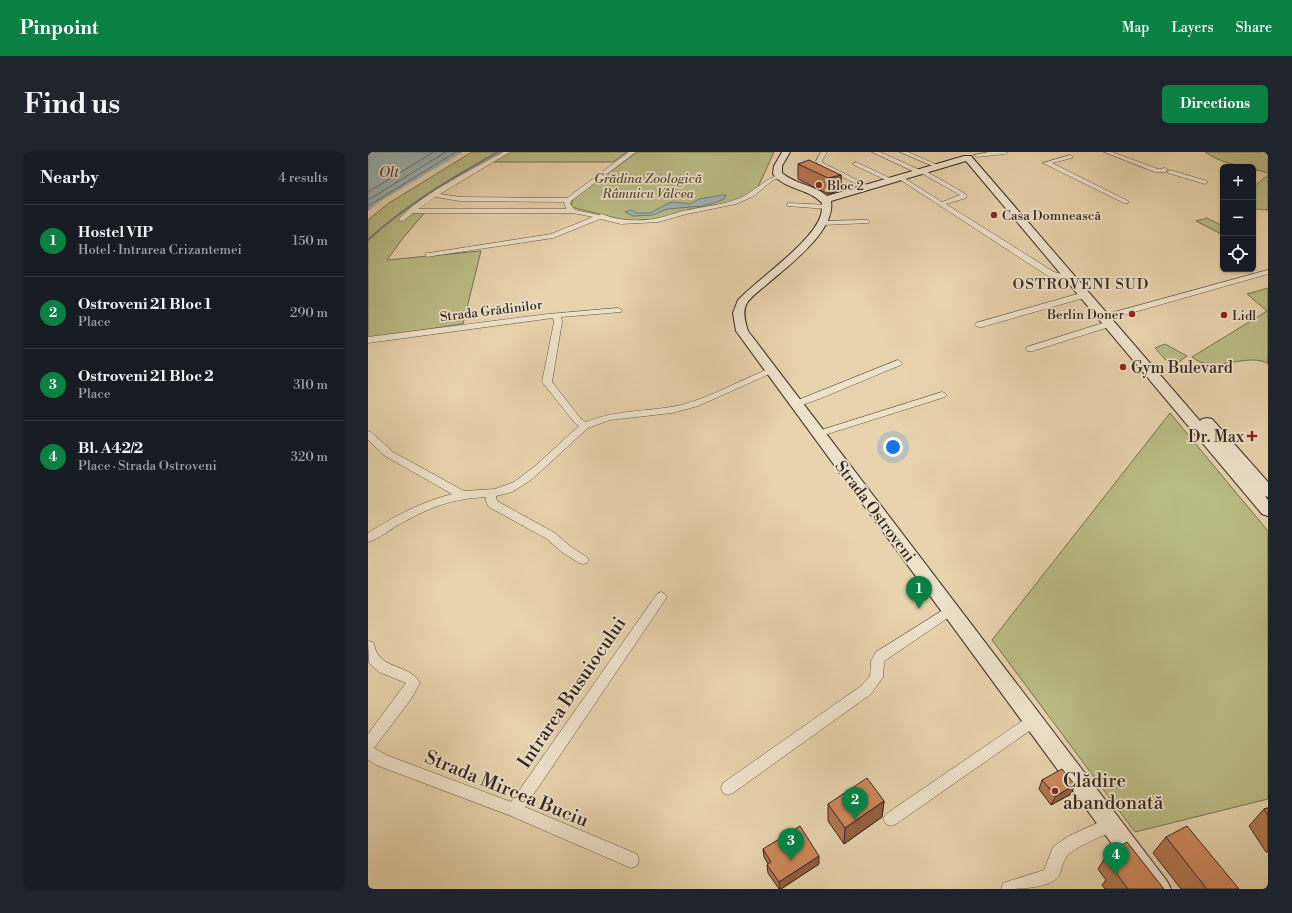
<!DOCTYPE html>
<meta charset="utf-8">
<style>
:root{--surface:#171b24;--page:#20242c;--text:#f1f3f6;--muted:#9ea1a6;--line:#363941;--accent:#0b8043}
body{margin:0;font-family:"Libre Bodoni",serif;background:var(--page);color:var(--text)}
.controls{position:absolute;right:12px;top:12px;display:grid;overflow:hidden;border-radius:6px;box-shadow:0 1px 3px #0004}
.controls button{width:36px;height:36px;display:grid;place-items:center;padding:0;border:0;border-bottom:1px solid var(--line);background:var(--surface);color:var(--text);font:20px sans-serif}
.you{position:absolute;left:525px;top:295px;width:14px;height:14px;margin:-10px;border:3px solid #fff;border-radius:50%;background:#1a73e8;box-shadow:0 0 0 6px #1a73e833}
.badge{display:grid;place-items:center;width:26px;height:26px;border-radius:50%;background:var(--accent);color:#fff;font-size:13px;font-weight:700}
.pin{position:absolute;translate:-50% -33px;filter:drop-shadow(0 1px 2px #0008)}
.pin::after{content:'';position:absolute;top:21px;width:14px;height:12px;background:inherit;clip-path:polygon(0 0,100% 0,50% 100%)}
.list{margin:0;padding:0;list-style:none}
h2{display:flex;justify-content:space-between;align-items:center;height:52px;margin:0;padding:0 16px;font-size:17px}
h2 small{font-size:13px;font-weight:400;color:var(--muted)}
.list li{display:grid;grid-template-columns:26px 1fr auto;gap:12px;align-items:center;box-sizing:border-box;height:72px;padding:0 16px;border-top:1px solid var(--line)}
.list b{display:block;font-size:15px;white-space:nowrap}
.list p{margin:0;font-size:13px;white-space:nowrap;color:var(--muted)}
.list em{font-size:13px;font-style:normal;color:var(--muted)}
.icon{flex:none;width:22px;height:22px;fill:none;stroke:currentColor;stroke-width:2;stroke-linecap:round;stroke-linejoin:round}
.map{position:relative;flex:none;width:900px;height:737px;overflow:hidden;border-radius:6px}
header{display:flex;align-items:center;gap:24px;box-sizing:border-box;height:56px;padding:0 20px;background:var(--accent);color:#fff}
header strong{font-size:19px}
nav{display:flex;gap:22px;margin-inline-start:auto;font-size:14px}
.intro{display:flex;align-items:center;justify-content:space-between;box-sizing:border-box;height:96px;padding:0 24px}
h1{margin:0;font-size:28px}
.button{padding:10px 18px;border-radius:6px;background:var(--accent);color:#fff;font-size:14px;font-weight:700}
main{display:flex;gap:24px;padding:0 24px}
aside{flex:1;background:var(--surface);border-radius:6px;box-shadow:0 1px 3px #0004}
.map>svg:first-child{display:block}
.green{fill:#babb86;stroke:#787154}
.water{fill:#9bb5b5;stroke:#737c7a}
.pier{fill:#e7d3ad}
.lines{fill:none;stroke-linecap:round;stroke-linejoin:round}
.shore{stroke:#686e6c;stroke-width:1}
.stream{stroke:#737c7a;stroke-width:2}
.street-casing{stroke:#625245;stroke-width:1}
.secondary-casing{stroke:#362722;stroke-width:2}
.street{fill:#efe2ca;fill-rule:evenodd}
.secondary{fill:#efe2ca;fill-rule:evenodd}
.wall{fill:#b0754f;stroke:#362722}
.shaded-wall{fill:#905f40;stroke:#362722}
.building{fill:#cd885c;stroke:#362722}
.poi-dot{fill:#8f2418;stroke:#efe2ca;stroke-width:1.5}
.labels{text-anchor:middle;stroke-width:3.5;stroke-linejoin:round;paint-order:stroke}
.far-park-label{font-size:13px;font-style:italic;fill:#574c3b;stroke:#efe2ca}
.far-poi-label{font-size:13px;fill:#362722;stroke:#efe2ca;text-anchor:start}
.far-street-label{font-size:13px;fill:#362722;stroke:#efe2ca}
.far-water-label{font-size:14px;font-style:italic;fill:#4f4a47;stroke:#efe2ca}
.far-quarter-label{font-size:15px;letter-spacing:1px;fill:#362722;stroke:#efe2ca}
.poi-label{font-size:16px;fill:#362722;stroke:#efe2ca;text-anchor:start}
.street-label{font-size:16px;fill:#362722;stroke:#efe2ca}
.near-street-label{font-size:19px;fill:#362722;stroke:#efe2ca}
.near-poi-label{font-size:19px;fill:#362722;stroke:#efe2ca;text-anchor:start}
</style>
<header>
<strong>Pinpoint</strong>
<nav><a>Map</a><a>Layers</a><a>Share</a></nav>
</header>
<div class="intro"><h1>Find us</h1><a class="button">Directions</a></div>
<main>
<aside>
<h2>Nearby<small>4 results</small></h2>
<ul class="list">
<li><span class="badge">1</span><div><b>Hostel VIP</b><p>Hotel · Intrarea Crizantemei</p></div><em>150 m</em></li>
<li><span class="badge">2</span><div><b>Ostroveni 21 Bloc 1</b><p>Place</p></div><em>290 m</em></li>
<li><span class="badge">3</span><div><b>Ostroveni 21 Bloc 2</b><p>Place</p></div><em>310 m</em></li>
<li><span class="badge">4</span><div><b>Bl. A42/2</b><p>Place · Strada Ostroveni</p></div><em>320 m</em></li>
</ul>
</aside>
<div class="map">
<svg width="900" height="737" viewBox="0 0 900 737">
<rect width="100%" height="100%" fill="#e7d3ad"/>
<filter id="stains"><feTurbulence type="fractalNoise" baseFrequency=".005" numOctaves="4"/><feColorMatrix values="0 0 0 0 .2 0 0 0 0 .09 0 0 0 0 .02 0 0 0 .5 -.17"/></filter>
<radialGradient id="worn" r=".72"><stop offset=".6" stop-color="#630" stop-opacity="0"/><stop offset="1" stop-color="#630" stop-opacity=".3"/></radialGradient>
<!-- green -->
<path class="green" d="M 104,0 L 259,0 L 245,10 L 117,10 L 42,58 L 59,58 L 35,86 L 19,108 L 113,99 L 95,172 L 0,186 L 0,68 L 21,51 Z
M 269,0 L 406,0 L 390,35 L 380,43 L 361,51 L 323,57 L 291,67 L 259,69 L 203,55 L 205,47 Z
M 837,0 L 900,0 L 900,21 L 885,17 L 885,15 C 869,15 850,9 837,0 Z
M 900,23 L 900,58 L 885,57 L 885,35 Z
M 839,66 L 855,74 L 855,81 L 853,82 L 828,69 Z
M 900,136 L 900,205 L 899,206 L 900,212 C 884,201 854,217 835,211 C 831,210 827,207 824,205 L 899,159 L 879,142 Z
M 797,192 L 819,204 L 804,215 L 787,196 Z
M 802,261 L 900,379 L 900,647 L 767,680 L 624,488 Z"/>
<!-- water -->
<path class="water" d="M 0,0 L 96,0 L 0,59 Z
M 354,43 L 358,43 L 356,47 L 346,51 L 334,54 L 299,57 L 285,63 L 265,64 L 257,60 L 263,58 L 269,61 L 282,61 L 301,51 L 306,50 L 322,52 L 331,47 Z"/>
<!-- pier -->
<path class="pier" d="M 95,0 L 98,0 L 0,61 L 0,59 L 13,49 Z"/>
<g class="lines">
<!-- shore -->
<path class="shore" d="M 0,40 L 66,0
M 0,48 L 78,0
M 0,54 L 88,0"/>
<!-- stream -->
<path class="stream" d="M 0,88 C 39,52 84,26 130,0"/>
<defs>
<path id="street" d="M 135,0 L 142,0 L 72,42 L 92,45 L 199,46 L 261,0 L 268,0 L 203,49 L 202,52 L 207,58 L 231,63 L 234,62 C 250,69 272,70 291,66 C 301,64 310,59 321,58 C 337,54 356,53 372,46 C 386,40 396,27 411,23 L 414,25 L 405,28 L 386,44 L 368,52 L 319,62 L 290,70 L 253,72 L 232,67 L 185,86 L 58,105 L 58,101 L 61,101 L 183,82 L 225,65 L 205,61 L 45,61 L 35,69 L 30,68 C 53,42 104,18 135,0 ZM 67,45 L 92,49 L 196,50 L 198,57 L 50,57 Z
M 453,0 L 459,0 L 454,9 L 455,11 L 501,34 L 501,36 L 497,36 L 450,13 L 448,9 Z
M 504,0 L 512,0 L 552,18 L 556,18 L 596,41 L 599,45 L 598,46 L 578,52 L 686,120 L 706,125 L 707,127 L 703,129 L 680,124 L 528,25 L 533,24 L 574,50 L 592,43 L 553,21 L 549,21 Z
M 532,0 L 540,0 L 572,14 L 567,15 Z
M 621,0 L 640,0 L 637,2 L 609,5 L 606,3 Z
M 736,0 L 744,0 L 790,17 L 797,16 L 800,18 L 797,20 L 787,20 Z
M 702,3 L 704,4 L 704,6 L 684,11 L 760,49 L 760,51 L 756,51 L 675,11 Z
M 488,10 L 524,27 L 525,28 L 520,29 L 486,13 L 485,12 Z
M 802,18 L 839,29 L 840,30 L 837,32 L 800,21 L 799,20 Z
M 421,51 L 460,53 L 463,55 L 460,57 L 419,54 L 419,52 Z
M 499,68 L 502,70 L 501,71 L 454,73 L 451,71 L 454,69 Z
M 900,118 L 900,122 L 749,165 L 743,165 L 742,163 L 743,161 Z
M 713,141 L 719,141 L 720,143 L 719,145 L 614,175 L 611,175 L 607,173 L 608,171 Z
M 250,156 L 254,158 L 253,160 L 193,165 L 194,170 L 184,230 L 213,267 L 218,270 C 249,257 282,260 313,253 C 344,245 372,228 401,217 L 407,217 L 408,219 L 330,254 L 304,261 L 242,268 L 220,276 L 163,328 L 144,340 L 128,344 L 129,349 L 187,381 L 203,395 L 219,405 L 221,408 L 219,411 L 215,412 L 211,411 L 195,401 L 179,387 L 121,355 L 118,349 L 118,345 C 83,347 62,355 32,372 C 22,377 11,387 0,390 L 0,381 C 26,364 54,350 84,342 L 17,304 L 0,288 L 0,279 L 3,280 L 25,300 L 96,339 L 127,337 L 146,330 L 166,315 L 211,274 L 207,271 L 174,230 L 186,170 L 185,166 L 0,191 L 0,185 L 180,162 Z
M 738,170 L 744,170 L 745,172 L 744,174 L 665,199 L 659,199 L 658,197 L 659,195 Z
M 530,208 L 534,211 L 533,213 L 451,247 L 428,255 L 423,252 L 425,250 Z
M 574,240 L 577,241 L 579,243 L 577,245 L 453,284 L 450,285 L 445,282 L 447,280 Z
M 293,440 L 297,442 L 299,445 L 297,448 L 157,655 L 269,702 L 271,708 L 269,714 L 263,716 L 143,664 L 8,613 L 0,608 L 0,582 L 38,531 L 11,520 L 1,511 L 0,489 L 5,490 C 7,495 8,501 12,505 C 23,517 44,515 52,531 L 43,547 L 6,596 L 18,603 L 143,650 L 289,442 Z
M 583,453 L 587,455 L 589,458 L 587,461 L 518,508 L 516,510 L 515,525 L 503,542 L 365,641 L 360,643 L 355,641 L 353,636 L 355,631 L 493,534 L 502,524 L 503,509 L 508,500 Z
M 665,563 L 670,565 L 672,569 L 670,573 L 528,672 L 523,674 L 518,672 L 515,667 L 518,662 L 660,565 Z
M 742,665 L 747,668 L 750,673 L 747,678 C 732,686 714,691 701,702 C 695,707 694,717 691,724 C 682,737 648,737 633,737 L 635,731 L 676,718 L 685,695 L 689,692 L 701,684 Z"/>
<path id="secondary" d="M 414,0 L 422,0 L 414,14 L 414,21 C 427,32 446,33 459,44 L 596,4 L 603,4 L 832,269 L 834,267 L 839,266 L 844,267 L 900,330 L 900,345 L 897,344 L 900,348 L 900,364 L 894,362 L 598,9 L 463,49 C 468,80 418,115 397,134 C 391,139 383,145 379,151 C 374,159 377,170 380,179 L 799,729 L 803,737 L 777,737 L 368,179 L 365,161 L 370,148 C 392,125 444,91 453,63 C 454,59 454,54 454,51 C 440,36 417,38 405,22 L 406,14 Z"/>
</defs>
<!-- street casing -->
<use href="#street" class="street-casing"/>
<!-- secondary casing -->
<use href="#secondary" class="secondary-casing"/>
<!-- street -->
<use href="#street" class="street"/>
<!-- secondary -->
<use href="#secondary" class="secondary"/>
</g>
<!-- wall -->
<path class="wall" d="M 430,12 L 473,23 L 473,38 L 460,42 L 430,27 Z
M 674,628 L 707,633 L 703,642 L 683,653 L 671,637 Z
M 516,649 L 514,665 L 476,692 L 460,669 L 460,652 Z
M 900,656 L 900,700 L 898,700 L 881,674 L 896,657 Z
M 798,685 L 871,737 L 813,737 L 785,701 Z
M 395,697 L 451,712 L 413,737 L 411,737 L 400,721 L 399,713 L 400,712 L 396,705 Z
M 740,701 L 796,737 L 737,737 L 734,733 L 738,728 L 730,717 Z"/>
<!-- shaded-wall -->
<path class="shaded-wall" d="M 473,23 L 473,38 L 460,42 L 460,26 Z
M 707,633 L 703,642 L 683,653 L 688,644 Z
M 516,649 L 514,665 L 476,692 L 477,676 Z
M 451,704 L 451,712 L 413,737 L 412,737 L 411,730 Z"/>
<!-- building -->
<path class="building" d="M 441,8 L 473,23 L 460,26 L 430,12 Z
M 694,617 L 707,633 L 688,644 L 674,628 Z
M 499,626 L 516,649 L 477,676 L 460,652 Z
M 900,656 L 900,663 L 896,657 Z
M 432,674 L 451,704 L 411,730 L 399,713 L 403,710 L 395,697 Z
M 819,674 L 871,737 L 839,737 L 798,685 Z
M 759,690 L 796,737 L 760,737 L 745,717 L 750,714 L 740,701 Z"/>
<!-- markers -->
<g class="poi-dot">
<circle cx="451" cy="33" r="4"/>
<circle cx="626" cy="63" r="4"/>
<circle cx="764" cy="162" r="4"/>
<circle cx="856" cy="163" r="4"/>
<circle cx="755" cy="215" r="4"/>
<path d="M882 278h4v4h4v4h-4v4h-4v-4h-4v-4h4z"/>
<circle cx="687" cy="639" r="4"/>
</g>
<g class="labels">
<!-- far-park labels -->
<g class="far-park-label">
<text x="280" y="31">Grădina Zoologică<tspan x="280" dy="15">Râmnicu Vâlcea</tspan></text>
</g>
<!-- far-poi labels -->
<g class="far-poi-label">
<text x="459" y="38">Bloc 2</text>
<text x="634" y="68">Casa Domnească</text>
<text x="756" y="167" text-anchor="end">Berlin Doner</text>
<text x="864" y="168">Lidl</text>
</g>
<!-- far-street labels -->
<g class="far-street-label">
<text transform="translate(123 158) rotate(-7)" y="5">Strada Grădinilor</text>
</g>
<!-- far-water labels -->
<g class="far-water-label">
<text x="21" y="25">Olt</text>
</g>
<!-- far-quarter labels -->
<g class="far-quarter-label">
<text x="713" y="137">OSTROVENI SUD</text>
</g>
<!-- poi labels -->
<g class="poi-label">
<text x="763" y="221">Gym Bulevard</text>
<text x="876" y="290" text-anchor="end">Dr. Max</text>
</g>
<!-- street labels -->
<g class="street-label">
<text transform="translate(508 359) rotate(53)" y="6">Strada Ostroveni</text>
</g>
<!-- near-street labels -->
<g class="near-street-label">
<text transform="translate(203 540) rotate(-56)" y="7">Intrarea Busuiocului</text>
<text transform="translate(139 636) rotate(22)" y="7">Strada Mircea Buciu</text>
</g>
<!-- near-poi labels -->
<g class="near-poi-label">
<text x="695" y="635">Clădire<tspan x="695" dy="22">abandonată</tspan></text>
</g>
</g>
<rect width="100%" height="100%" filter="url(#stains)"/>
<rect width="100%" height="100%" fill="url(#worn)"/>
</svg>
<div class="controls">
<button>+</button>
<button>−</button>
<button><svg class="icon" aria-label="locate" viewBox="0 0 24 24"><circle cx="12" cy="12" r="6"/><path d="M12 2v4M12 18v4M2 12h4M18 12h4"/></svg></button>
</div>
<div class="you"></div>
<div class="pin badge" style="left:551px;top:457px">1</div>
<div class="pin badge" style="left:487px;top:668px">2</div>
<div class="pin badge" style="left:423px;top:709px">3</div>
<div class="pin badge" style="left:748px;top:723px">4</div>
</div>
</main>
